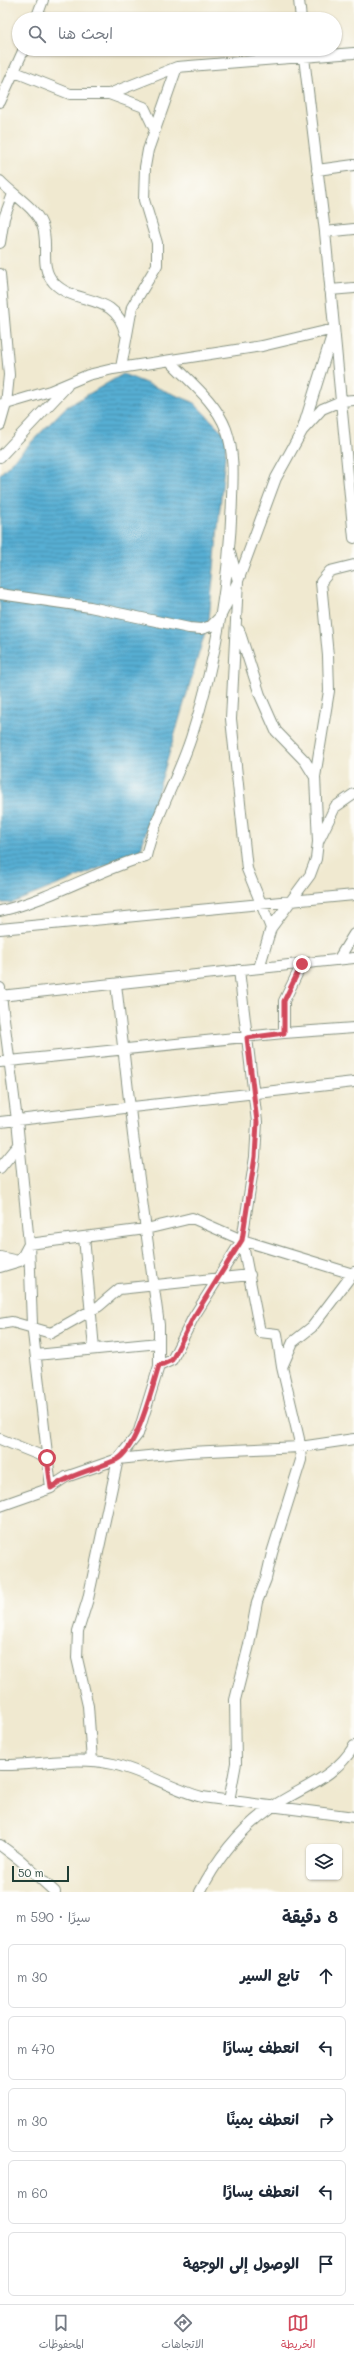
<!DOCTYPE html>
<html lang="ar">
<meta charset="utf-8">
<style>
:root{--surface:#fff;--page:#f6f6f7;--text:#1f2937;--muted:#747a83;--line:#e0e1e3;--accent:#d1495b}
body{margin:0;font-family:Mali,"Playpen Sans Arabic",sans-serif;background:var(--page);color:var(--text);direction:rtl}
.controls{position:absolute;right:12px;bottom:12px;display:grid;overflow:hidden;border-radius:6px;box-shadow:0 1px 3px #0004}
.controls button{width:36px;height:36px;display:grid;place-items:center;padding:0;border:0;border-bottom:1px solid var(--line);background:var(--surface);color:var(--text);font:20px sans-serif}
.scale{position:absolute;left:12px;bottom:10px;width:57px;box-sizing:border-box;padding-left:4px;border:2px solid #1f3d34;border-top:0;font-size:11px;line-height:14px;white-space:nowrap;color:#1f3d34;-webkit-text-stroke:3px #fdfcf7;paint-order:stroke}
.stop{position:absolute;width:12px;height:12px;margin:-9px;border:3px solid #d1495b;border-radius:50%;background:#fff}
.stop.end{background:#d1495b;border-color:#fff;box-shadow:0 1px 4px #0008}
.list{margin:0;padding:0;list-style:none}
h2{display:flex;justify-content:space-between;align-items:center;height:52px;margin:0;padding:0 16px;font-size:17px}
h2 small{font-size:13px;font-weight:400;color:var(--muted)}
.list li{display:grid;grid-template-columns:26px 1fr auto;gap:12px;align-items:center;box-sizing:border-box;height:64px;margin:0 8px 8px;padding:0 8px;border:1px solid var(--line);border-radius:6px}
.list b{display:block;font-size:15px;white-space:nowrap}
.list em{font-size:13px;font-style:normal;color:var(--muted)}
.icon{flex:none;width:22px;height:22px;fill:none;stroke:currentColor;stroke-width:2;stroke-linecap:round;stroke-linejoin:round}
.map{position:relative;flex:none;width:354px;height:1892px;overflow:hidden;direction:ltr}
.search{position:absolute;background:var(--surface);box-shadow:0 1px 3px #0004;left:12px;right:12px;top:12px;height:44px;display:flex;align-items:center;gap:10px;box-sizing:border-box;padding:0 14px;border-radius:22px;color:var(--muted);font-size:15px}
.sheet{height:412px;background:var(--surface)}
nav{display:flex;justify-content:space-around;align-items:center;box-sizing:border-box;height:56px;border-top:1px solid var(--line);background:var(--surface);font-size:11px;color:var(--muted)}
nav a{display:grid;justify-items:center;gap:2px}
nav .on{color:var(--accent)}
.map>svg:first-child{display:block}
.water{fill:url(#water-rules);stroke:#3a7684}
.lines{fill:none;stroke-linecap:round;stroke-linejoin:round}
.minor-casing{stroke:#889382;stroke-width:12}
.minor{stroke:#fff;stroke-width:10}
.route{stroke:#d1495b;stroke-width:5}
</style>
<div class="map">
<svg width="354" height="1892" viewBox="0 0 354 1892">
<defs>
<pattern id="water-rules" width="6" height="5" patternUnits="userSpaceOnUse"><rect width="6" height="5" fill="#56aed3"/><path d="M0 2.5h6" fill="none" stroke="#478fac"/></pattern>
</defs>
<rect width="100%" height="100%" fill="#fdfcf7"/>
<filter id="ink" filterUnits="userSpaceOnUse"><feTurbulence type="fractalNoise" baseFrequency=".025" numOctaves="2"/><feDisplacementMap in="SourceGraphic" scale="8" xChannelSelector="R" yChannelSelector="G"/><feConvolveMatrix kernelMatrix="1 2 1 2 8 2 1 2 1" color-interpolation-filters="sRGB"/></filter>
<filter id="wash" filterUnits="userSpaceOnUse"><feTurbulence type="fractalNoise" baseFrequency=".012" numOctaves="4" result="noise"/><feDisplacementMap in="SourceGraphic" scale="16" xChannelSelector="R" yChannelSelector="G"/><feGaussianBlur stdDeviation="0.9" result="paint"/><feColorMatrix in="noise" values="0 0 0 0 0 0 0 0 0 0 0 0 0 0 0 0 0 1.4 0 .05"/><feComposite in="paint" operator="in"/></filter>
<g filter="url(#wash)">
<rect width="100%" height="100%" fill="#f0e9d0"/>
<!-- water -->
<path class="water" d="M 123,374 L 193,402 L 227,436 L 209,619 L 140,852 L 12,903 L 0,903 L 0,474 L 65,408 Z"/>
</g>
<g filter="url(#ink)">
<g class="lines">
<defs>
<path id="minor" d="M 299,0 L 301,19
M 36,19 L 43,0
M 303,49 L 325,232 L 354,538
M 15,72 L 70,94 L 109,94 L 177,67 L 354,53
M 109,94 L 144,107 L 155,130
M 0,102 L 24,49
M 317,170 L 354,165
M 0,181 C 13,195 35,207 42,225 C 50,244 38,266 54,283 C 76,306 116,292 125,333
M 325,232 L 354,229
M 0,243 L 4,218 L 13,194
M 0,274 L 9,375 L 6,404 L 2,404
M 330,290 L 354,288
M 121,368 L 132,307 L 157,265 L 157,243 L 144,200 L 145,167 L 148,150 L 177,67
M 0,425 L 6,404 L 50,391 L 88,375 L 113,369 L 262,346 L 334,329
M 303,428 L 333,332
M 0,457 L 67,386
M 230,552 L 238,581 L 231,719 L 247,869 L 271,928 L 259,968
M 0,594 L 90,607 L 189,628 L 201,629 L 211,626 L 220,617 L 238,581 L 276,478 L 302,431 L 322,409 L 341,401 L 354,400
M 239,630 L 260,695 L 276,731 L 305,761 L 315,777
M 318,842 L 335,807 L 354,794
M 0,911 C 51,899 96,871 146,856 C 156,814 178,778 191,738 C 216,663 230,575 232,497 C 233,474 234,451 226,429 C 216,402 190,382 171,362
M 271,928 L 310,875 L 316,859 L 318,842 L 315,777 L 329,691 L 328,656 L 321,582 L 330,571 L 354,565
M 0,929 L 354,895
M 338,960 L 354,934
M 239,970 L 257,1122 L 255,1157 L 242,1240 L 260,1332 L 277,1334 L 282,1367
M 0,988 L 17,1120 L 29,1244 L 32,1324 L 51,1488 L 0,1506
M 0,996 L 354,958
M 284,1033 L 354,1028
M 0,1062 L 284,1033 L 284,1001 L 302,964
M 0,1122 L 354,1082
M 0,1168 L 19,1145
M 84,1237 L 94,1349
M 0,1257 L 18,1261
M 0,1267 L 20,1261 L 29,1244 L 146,1229 L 192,1218 L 242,1240 L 353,1274
M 0,1324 L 12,1322 L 51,1333 L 99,1306 L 119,1289 L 250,1275
M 36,1355 L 159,1343
M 159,1366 L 172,1360 L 193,1318 L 242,1240
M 0,1439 L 47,1458
M 46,1490 L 66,1477 L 118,1459 L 188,1452 L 300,1447 L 354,1439
M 92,1761 L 88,1706 L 77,1658 L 78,1631 L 88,1599 L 118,1459 L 138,1434 L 159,1366 L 159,1325 L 133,1135 L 116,984
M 0,1765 C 39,1766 73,1755 113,1764 C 144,1771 171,1789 202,1797 L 354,1817
M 229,1801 L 236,1763 L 235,1700 L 249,1645 L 257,1602 L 266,1579 L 272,1553 L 301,1460 L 299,1439 L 282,1367 L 293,1342 L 312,1327 L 354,1272
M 0,1845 L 20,1860 L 55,1892
M 200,1892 C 217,1859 241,1828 272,1807 C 302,1787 335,1778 354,1746"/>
</defs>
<!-- minor casing -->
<use href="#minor" class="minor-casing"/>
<!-- minor -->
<use href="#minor" class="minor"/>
</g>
</g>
<g class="lines" filter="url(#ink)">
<!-- route -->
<path class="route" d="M 47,1458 L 51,1488 C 71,1474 93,1470 116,1460 C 137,1450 152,1388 159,1366 L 172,1360 L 193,1318 L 242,1240 L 255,1157 L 257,1122 L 247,1038 L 284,1033 L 284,1001 L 302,964"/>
</g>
</svg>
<div class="controls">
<button><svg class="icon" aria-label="layers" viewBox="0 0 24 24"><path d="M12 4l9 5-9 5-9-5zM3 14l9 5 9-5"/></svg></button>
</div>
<div class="scale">50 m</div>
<div class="stop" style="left:47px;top:1458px"></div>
<div class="stop end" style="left:302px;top:964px"></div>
<div class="search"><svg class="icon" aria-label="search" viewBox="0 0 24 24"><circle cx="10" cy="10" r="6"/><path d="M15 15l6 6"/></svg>ابحث هنا</div>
</div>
<section class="sheet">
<h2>8 دقيقة<small>سيرًا · 590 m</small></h2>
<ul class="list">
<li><svg class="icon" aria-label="ahead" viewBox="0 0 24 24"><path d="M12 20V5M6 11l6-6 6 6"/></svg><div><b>تابع السير</b></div><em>30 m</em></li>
<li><svg class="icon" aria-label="left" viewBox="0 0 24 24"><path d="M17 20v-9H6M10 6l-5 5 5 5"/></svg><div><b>انعطف يسارًا</b></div><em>470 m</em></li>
<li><svg class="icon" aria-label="right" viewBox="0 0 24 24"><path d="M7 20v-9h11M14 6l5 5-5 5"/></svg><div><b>انعطف يمينًا</b></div><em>30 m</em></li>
<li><svg class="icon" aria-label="left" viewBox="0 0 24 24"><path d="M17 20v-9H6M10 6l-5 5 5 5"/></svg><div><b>انعطف يسارًا</b></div><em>60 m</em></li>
<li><svg class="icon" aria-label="arrive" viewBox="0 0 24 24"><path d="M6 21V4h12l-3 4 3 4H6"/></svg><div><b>الوصول إلى الوجهة</b></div></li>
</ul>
</section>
<nav>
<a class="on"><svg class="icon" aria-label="map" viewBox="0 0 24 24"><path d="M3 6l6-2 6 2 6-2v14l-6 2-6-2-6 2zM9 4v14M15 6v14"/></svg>الخريطة</a>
<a><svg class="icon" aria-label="directions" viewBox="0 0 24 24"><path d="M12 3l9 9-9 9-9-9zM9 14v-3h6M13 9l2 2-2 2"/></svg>الاتجاهات</a>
<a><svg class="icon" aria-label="saved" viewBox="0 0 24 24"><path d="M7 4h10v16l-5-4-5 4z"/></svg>المحفوظات</a>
</nav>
